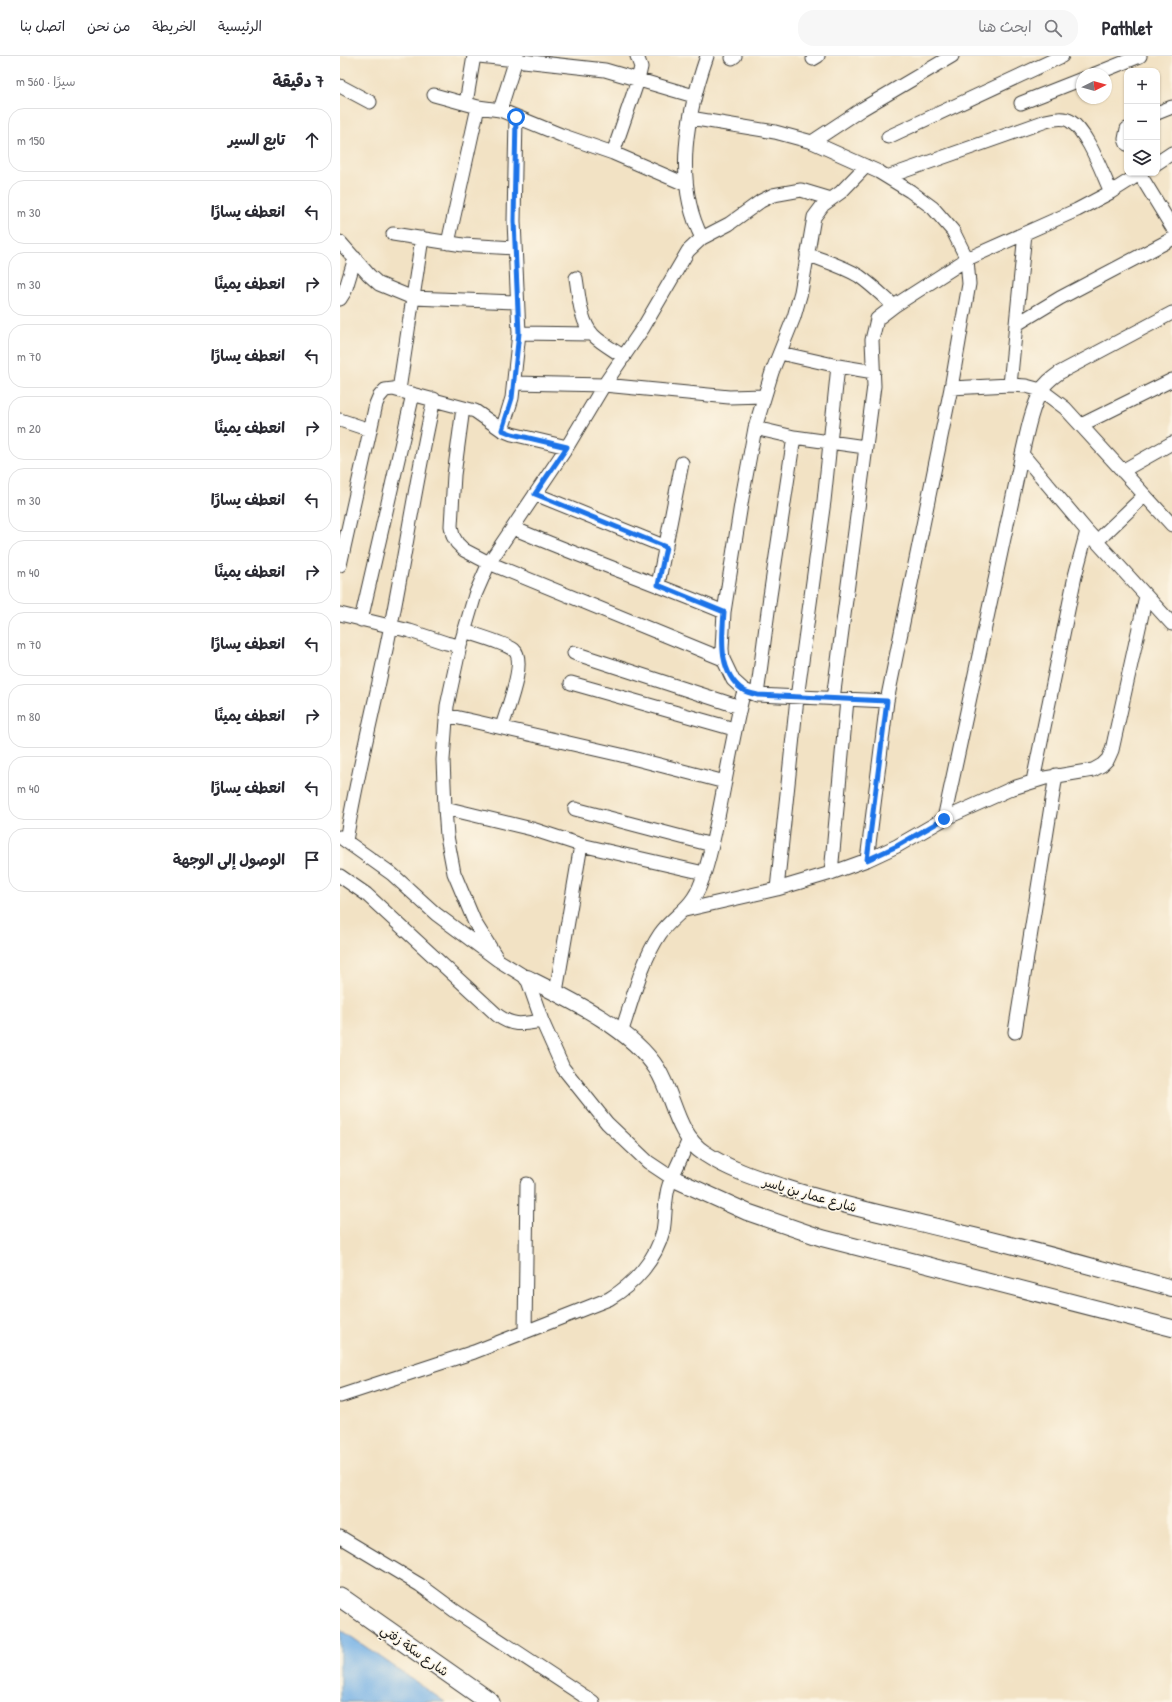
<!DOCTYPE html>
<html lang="ar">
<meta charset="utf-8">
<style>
:root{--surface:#fff;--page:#f7f7f7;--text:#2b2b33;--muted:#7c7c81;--line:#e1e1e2}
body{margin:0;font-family:"Patrick Hand","Playpen Sans Arabic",sans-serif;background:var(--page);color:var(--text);direction:rtl}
.controls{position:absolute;right:12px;top:12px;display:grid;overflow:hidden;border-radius:8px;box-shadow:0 1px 3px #0004}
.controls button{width:36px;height:36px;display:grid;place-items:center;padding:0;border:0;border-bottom:1px solid var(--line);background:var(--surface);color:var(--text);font:20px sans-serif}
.compass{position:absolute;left:736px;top:12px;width:36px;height:36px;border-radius:50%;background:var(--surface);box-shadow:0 1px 3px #0004;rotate:85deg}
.stop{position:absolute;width:12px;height:12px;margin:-9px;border:3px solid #1a73e8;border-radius:50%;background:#fff}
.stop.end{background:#1a73e8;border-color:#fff;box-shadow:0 1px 4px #0008}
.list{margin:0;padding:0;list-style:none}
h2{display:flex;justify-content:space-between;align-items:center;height:52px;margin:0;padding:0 16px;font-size:17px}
h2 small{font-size:13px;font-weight:400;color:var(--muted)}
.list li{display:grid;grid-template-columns:26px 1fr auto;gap:12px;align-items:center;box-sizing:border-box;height:64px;margin:0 8px 8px;padding:0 8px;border:1px solid var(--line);border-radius:16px}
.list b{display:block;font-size:15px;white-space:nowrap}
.list em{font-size:13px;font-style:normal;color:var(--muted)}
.icon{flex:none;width:22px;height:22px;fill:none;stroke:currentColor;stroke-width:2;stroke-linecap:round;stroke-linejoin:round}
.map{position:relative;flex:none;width:832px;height:1646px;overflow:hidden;direction:ltr}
header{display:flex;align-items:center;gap:24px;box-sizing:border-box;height:56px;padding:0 20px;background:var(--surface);border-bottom:1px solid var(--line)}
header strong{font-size:19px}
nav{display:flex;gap:22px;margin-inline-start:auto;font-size:14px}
.search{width:280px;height:36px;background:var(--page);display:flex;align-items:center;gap:10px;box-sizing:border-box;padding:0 14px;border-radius:16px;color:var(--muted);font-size:15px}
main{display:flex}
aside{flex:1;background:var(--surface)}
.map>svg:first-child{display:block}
.water{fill:#74b1e6;stroke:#486681}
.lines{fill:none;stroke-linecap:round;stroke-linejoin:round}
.minor-casing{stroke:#3c3a35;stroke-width:15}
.tertiary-casing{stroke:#3c3a35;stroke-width:18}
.secondary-casing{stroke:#3c3a35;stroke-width:21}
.minor{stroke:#fff;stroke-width:13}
.tertiary{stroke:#fff;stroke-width:16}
.secondary{stroke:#fff;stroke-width:19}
.route{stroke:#1a73e8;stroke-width:5}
.labels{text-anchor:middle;stroke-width:3;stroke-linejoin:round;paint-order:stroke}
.street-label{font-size:13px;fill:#1c1c1c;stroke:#fcf5e5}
</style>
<header>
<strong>Pathlet</strong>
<div class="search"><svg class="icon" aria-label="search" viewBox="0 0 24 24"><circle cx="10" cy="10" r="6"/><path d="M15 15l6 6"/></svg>ابحث هنا</div>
<nav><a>الرئيسية</a><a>الخريطة</a><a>من نحن</a><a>اتصل بنا</a></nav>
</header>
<main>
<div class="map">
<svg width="832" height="1646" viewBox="0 0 832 1646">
<rect width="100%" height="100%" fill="#fcf5e5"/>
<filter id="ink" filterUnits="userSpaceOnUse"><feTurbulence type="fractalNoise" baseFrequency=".025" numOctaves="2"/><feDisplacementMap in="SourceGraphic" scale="8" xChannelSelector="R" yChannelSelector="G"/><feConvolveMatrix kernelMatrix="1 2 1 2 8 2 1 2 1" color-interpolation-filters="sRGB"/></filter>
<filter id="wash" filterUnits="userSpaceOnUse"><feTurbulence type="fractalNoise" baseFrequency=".012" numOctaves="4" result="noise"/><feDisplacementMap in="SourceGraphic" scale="16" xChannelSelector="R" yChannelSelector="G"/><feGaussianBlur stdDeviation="0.9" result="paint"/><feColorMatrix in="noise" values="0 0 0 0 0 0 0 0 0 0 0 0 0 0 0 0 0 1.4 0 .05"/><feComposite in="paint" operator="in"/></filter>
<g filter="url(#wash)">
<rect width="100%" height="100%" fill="#f2e2c4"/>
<!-- water -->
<path class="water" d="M 0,1573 L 105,1646 L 0,1646 Z"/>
</g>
<g filter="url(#ink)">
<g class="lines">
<defs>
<path id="minor" d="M 139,0 L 265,14 L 354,40
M 392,2 L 395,0
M 473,3 L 478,0
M 755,18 L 800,0
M 0,30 L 30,46
M 94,39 L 138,51 L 160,54 L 221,79 L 273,97 L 345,128
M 126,47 L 134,0
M 681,47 L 742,23
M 160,54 L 177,0
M 817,57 L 832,51
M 350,62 L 435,76 L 472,86 L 539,116 L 570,135 L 593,152 L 613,175 L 627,203 L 629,228 L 611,332 L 547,645 L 527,804
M 787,73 L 785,83 L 787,88
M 548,81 L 722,0
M 472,86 L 522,53 L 612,0
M 273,97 L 298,24 L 301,11 L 297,0
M 817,107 L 832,97
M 526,110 L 501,136 L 483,149 L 474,161 L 461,236 L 454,261 L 432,316 L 415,372 L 402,442 L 384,556 L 382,593 L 383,603 L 393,624 L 404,634 L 417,639 L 547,645
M 799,117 L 832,171
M 547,121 L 706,65 C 713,63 724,61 730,65 C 748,76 762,117 771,136
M 53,178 L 123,189 L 175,192
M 362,182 C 333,125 347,58 367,0
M 0,186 L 29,219 L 39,228 L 73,242 L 177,246
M 108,187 L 138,51
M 467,198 C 484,205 503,210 519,220 C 532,229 543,240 554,250
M 236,222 C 239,240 240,265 253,279 C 262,288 274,294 284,301
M 0,243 L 5,235 L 15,202
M 677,268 L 720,242 L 832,183
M 179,277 L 252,278
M 440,297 L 498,310 L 534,316
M 174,327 L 264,329 L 389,341 L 424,340
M 670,329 L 685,177
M 611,332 L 670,329 L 686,330 L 701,334 L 725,352 L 832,469
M 59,334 L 82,182
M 123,352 L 114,419 L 111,470 L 113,480 L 117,487 L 124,494 L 149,507 L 383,603
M 0,364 L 30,374
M 741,369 L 832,324
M 415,372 L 454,381 L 525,391
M 162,374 L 172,342 L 179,277 L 174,165 L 176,61
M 682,398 L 747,475 L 832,568
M 782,415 L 832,387
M 195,438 L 326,491
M 173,472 C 243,502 314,527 384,556
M 757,485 L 804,440
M 0,509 L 36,348 L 39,341 L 45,334 L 53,333 L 135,355 L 162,374 L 172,378 L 227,391
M 318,529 L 342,407
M 0,558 L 70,575 L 106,587 L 120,590
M 21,564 L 73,338
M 124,575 C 136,579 165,587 174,594 C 187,605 166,656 162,671
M 234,597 L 400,651
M 231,627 L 394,673
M 417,639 L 430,540 L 454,381
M 493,643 L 534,330 L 532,284 L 537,263 L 554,250 L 627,203 L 737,154 L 771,136 L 801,117
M 106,659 L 281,699 L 385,726
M 693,725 L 735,520 L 747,475
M 105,752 L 192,773 L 241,789 L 364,817
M 235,753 L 372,789
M 604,763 L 682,398 C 687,377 691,354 701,335 C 705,327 712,322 719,317 L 832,257
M 0,781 L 52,818 L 96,858 L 158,904 L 187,922 L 202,965 L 223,1012 L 267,1067 L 308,1106 L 332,1122
M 6,785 C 18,712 37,641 51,569 C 66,494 77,418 94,343
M 491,817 L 507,644
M 0,820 L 26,838 L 157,959 C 173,971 183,968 202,965
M 437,833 L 457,642 L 484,445 L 498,310
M 345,854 L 437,833 L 491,817 L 527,804 L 557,790 L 604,763 L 673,732 L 705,722 L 753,714 L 762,709 L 768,703 L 772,694 L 806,540
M 158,904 L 135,867 L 114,817 L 107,780 L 105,752 L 103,704 L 107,650 L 120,590 L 135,539 L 149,507 L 227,391 L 264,329 L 303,272 L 348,195 L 362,182 L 389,168 L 421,145 L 433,139 L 461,134 L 491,143
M 216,936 L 241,789
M 675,976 L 716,719
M 281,977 C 292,946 301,906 320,878 C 333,859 352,853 361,827 C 370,804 374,780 379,756 C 387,716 394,675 404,634
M 185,1276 L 187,1128
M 0,1340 L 134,1296 L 269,1243 C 294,1228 316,1204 323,1175 C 326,1160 324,1143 329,1129 C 335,1113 343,1099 349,1083
M 0,1481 L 80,1529 L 115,1555 L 253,1646"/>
<path id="tertiary" d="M 187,922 C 229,943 292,973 317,1013 C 334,1040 336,1079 364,1097 C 388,1113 416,1122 443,1131 C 501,1150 562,1162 621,1177 C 692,1193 762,1214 832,1232
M 332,1122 L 407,1156 L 482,1182 L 832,1272"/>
<path id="secondary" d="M 0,1541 L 150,1646"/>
</defs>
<!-- minor casing -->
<use href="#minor" class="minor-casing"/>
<!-- tertiary casing -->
<use href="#tertiary" class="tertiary-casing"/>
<!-- secondary casing -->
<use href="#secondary" class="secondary-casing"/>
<!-- minor -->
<use href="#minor" class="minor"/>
<!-- tertiary -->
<use href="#tertiary" class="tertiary"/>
<!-- secondary -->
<use href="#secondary" class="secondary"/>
</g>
</g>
<g class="lines" filter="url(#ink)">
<!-- route -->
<path class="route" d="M 176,61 L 174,165 L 179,277 L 172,342 L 162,374 L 172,378 L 227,391 L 195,438 L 326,491 L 318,529 L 384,556 C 382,583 378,616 403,634 C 407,637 413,638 418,639 L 547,645 L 527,804 L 557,790 L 604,763"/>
</g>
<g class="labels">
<!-- street labels -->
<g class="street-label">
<text transform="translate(470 1138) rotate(16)" y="5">شارع عمار بن ياسر</text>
<text transform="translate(75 1594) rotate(35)" y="5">شارع سكة زفتي</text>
</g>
</g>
</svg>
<div class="controls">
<button>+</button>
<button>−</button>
<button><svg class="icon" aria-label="layers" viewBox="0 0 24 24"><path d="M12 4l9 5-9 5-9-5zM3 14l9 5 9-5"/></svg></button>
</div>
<svg class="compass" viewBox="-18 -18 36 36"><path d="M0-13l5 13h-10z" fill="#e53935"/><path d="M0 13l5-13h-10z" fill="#7c7c81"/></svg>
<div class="stop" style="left:176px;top:61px"></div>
<div class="stop end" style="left:604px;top:763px"></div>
</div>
<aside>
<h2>7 دقيقة<small>سيرًا · 560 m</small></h2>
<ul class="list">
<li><svg class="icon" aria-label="ahead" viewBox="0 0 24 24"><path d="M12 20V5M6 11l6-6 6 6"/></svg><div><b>تابع السير</b></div><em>150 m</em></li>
<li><svg class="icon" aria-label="left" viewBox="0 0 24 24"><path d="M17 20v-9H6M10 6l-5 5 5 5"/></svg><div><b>انعطف يسارًا</b></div><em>30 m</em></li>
<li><svg class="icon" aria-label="right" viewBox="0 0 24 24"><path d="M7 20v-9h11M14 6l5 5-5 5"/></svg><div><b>انعطف يمينًا</b></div><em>30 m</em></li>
<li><svg class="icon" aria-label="left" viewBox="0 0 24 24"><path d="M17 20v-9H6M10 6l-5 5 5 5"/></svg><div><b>انعطف يسارًا</b></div><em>70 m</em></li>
<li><svg class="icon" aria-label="right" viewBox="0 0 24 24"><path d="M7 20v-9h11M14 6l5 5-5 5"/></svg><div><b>انعطف يمينًا</b></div><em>20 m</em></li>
<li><svg class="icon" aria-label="left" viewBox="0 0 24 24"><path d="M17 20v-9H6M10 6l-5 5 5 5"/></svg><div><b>انعطف يسارًا</b></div><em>30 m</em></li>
<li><svg class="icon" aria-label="right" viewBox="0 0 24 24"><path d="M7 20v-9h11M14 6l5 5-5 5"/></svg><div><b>انعطف يمينًا</b></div><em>40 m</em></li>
<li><svg class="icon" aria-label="left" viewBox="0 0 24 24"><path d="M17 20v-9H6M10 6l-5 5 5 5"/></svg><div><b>انعطف يسارًا</b></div><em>70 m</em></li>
<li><svg class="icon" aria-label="right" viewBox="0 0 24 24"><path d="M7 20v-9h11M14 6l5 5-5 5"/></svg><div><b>انعطف يمينًا</b></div><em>80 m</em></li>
<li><svg class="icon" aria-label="left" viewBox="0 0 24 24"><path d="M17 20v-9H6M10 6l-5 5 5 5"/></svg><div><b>انعطف يسارًا</b></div><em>40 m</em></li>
<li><svg class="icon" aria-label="arrive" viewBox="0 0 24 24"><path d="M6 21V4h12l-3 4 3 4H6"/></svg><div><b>الوصول إلى الوجهة</b></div></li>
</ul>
</aside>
</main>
